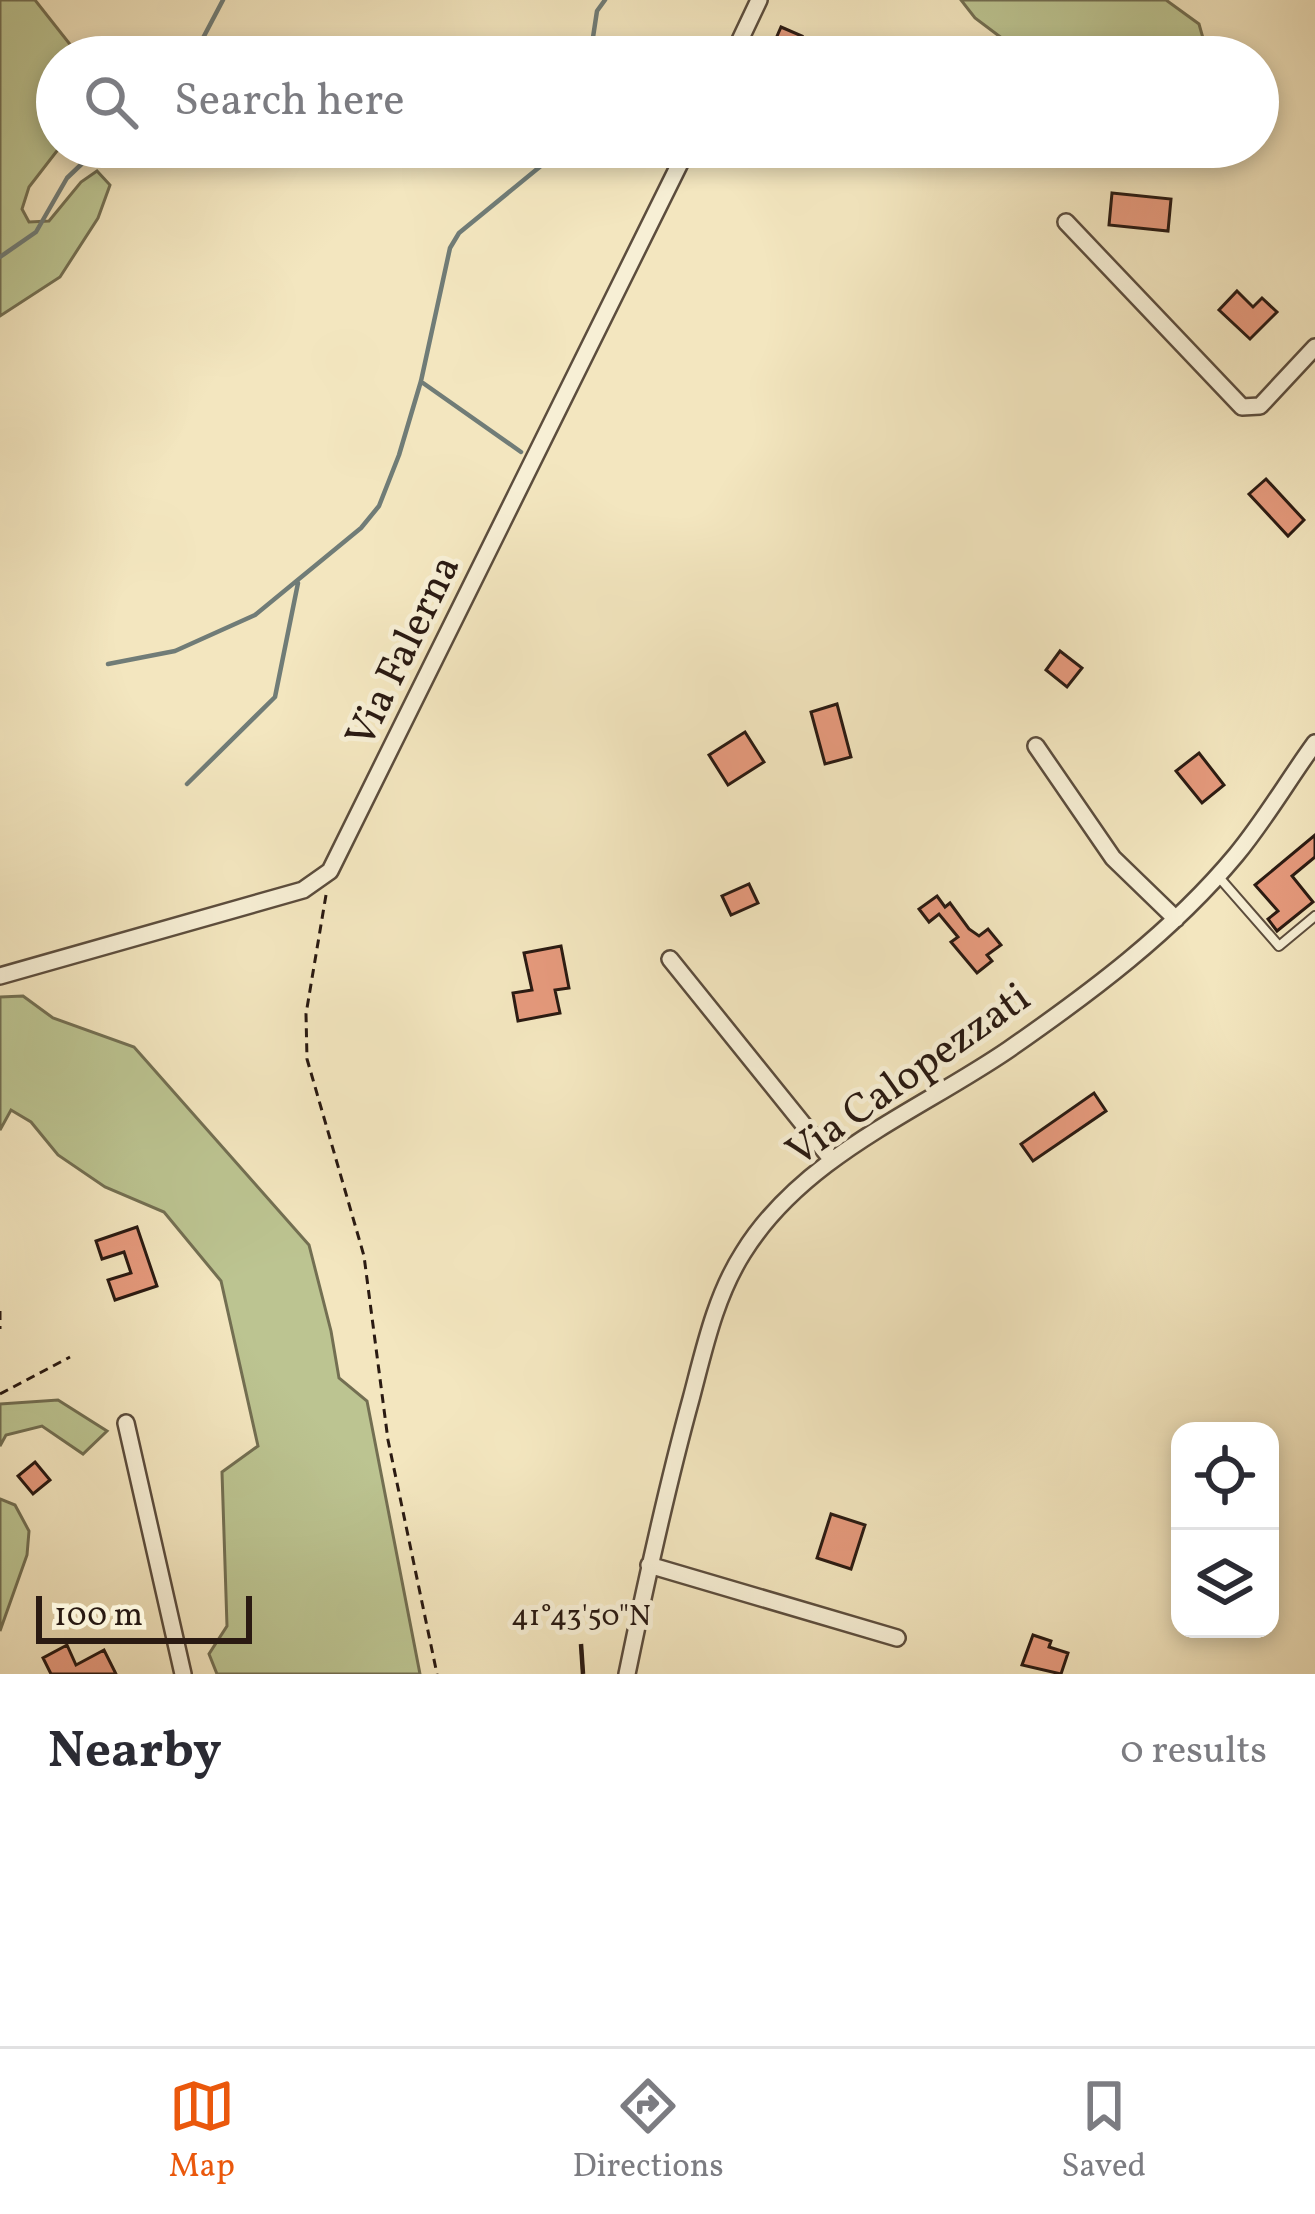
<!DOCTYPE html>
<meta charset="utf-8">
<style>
:root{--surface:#fff;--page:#f7f7f7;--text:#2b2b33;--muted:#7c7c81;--line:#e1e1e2;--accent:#ea580c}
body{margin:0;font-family:Vollkorn,serif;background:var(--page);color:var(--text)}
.controls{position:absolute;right:36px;bottom:36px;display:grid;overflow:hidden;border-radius:24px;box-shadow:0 6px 18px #0003}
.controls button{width:108px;height:108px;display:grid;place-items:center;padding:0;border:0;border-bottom:3px solid var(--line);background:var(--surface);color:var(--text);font:60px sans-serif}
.scale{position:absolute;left:36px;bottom:30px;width:216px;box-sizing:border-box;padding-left:12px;border:6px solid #2a1a12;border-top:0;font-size:33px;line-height:42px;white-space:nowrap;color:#2a1a12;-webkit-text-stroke:9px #f7efd5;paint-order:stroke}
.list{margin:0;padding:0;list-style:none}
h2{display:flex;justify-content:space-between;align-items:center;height:156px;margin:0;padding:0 48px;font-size:51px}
h2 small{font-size:39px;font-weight:400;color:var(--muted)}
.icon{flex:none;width:66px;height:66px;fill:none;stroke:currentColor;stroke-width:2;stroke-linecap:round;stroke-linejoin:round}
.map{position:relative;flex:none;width:1315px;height:1674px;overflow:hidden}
.search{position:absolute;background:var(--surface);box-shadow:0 6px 18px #0003;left:36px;right:36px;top:36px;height:132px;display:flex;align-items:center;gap:30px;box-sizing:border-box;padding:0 42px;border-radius:66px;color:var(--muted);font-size:45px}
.sheet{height:372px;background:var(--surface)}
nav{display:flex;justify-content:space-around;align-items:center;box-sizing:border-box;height:168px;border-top:3px solid var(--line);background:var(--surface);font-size:33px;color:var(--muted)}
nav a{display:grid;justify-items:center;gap:6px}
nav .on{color:var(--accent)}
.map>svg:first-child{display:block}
.green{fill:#bcc491;stroke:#736f52;stroke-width:3}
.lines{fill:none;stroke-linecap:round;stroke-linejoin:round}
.stream{stroke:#707c77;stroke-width:4.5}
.building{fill:#e69a7d;stroke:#2a1a12;stroke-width:3}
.lane-casing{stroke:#5c4d3d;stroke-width:12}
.street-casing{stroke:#5c4d3d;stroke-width:20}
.path{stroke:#2a1a12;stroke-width:3;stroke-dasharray:9 6;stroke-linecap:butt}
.lane{stroke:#f7efd5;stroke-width:8}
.street{stroke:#f7efd5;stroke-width:15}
.ticks{fill:none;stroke:#2a1a12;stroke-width:4.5}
.labels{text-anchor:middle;stroke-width:10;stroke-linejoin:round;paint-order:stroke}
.street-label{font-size:42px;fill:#2a1a12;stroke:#f7efd5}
.ticks-label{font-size:30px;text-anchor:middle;fill:#2a1a12;stroke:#f7efd5;stroke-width:10;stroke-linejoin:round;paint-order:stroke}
</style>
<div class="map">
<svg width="1315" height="1674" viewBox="0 0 1315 1674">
<rect width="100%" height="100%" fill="#f3e6bf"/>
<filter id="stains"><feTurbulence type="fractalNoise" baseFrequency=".00167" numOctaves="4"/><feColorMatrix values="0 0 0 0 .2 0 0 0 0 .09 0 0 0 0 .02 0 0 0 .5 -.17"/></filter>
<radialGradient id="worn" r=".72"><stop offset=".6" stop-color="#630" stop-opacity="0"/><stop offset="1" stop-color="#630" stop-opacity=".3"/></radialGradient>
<!-- green -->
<path class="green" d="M 0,0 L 35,0 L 80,57 L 57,57 L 57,147 L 60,147 L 29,187 L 22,209 L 29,222 L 49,221 L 81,182 L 97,171 L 110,185 L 98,218 L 60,277 L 0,316 Z
M 961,0 L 1166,0 L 1199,24 L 1203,38 L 1185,57 L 1027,57 L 975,18 Z
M 23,996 L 53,1018 L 134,1047 L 309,1245 L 331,1331 L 339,1378 L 367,1401 L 420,1674 L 217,1674 L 209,1654 L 227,1626 L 222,1472 L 258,1446 L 221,1281 L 164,1212 L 105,1187 L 58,1155 L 31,1122 L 11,1110 L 0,1130 L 0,997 Z
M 58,1400 L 107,1431 L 83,1454 L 42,1426 L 6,1435 L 0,1446 L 0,1404 Z
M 0,1499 L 15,1505 L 29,1531 L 27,1555 L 0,1631 Z"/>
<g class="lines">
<!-- stream -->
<path class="stream" d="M 193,57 L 223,0
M 590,57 L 597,11 L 605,0
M 0,257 L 36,232 L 67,178 L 90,156 L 111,147
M 423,383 L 521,452
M 108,664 L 175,651 L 255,615 L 361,528 L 379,506 L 399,455 L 421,381 L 450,248 L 459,233 L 564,147
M 187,784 L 275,697 L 298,583"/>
</g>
<!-- building -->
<path class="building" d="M 781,27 L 802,36 L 793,57 L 768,57 Z
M 1112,193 L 1171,199 L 1168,231 L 1109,225 Z
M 1237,291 L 1253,307 L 1262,298 L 1277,312 L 1250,339 L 1219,310 Z
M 1266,479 L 1304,520 L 1288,536 L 1249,494 Z
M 1060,651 L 1082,668 L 1067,687 L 1046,670 Z
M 837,704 L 851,757 L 825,764 L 811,712 Z
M 745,732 L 764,762 L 728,785 L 709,755 Z
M 1199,753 L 1224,785 L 1202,803 L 1176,771 Z
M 1315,835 L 1315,857 L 1292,876 L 1313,902 L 1277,931 L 1268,919 L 1278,911 L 1255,885 Z
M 749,884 L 758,903 L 731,915 L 722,896 Z
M 937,896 L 945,907 L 950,903 L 969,929 L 979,936 L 988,929 L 1001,945 L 987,955 L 992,961 L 977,973 L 951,942 L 958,937 L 939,914 L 929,922 L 919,909 Z
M 561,946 L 569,988 L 555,990 L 560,1013 L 518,1021 L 513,993 L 532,990 L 524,953 Z
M 1094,1093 L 1106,1111 L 1033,1161 L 1021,1144 Z
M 137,1227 L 157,1286 L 115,1300 L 108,1280 L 131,1273 L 124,1252 L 102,1259 L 96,1241 Z
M 35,1462 L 50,1480 L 33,1494 L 18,1476 Z
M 831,1514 L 865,1525 L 851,1569 L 817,1558 Z
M 1033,1635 L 1051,1641 L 1049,1647 L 1068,1653 L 1061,1674 L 1022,1665 Z
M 67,1645 L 76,1665 L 104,1650 L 116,1674 L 51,1674 L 43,1658 Z"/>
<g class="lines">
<defs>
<path id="lane" d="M 1217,875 L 1279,946 L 1315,916"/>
<path id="street" d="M 732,57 L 759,0
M 1066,222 L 1242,407 L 1260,406 L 1315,347
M 1036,746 L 1113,858 L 1176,919
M 670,959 L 832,1160
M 0,976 L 303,890 L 330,871 L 688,147
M 126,1423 L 183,1674
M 649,1565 L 897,1638
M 627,1674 C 646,1582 666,1490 691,1399 C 704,1350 715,1297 743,1253 C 803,1156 917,1112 1008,1050 C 1090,993 1172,932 1236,855 C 1265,820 1288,780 1315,743"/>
</defs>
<!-- lane casing -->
<use href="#lane" class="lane-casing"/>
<!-- street casing -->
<use href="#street" class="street-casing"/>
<!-- path -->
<path class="path" d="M 326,895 L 306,1014 L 307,1059 L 364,1256 L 388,1440 L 437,1674
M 0,1311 L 0,1329
M 0,1394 L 70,1357"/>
<!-- lane -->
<use href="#lane" class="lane"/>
<!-- street -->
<use href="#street" class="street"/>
</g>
<!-- ticks -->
<path class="ticks" d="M 581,1644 L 583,1674"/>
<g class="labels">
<!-- street labels -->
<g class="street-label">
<text transform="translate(401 650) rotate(-64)" y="15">Via Falerna</text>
<text transform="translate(907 1073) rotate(-35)" y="15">Via Calopezzati</text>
</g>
</g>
<g class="ticks-label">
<text x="581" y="1625">41°43'50"N</text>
</g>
<rect width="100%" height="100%" filter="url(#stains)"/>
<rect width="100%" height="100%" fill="url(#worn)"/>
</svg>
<div class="controls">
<button><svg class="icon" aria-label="locate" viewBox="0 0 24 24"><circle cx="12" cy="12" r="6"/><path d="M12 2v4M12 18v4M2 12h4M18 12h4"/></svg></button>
<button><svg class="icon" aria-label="layers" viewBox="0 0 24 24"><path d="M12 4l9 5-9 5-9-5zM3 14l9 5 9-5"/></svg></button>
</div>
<div class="scale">100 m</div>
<div class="search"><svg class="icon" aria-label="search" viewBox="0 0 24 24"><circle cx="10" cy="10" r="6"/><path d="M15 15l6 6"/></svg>Search here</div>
</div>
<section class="sheet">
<h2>Nearby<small>0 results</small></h2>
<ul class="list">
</ul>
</section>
<nav>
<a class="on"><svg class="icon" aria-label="map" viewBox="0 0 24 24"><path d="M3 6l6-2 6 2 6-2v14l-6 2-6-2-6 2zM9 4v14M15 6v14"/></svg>Map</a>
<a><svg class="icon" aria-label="directions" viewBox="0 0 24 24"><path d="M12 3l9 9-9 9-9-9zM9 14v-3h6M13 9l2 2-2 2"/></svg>Directions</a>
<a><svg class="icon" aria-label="saved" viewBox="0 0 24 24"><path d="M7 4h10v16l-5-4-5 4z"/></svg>Saved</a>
</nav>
